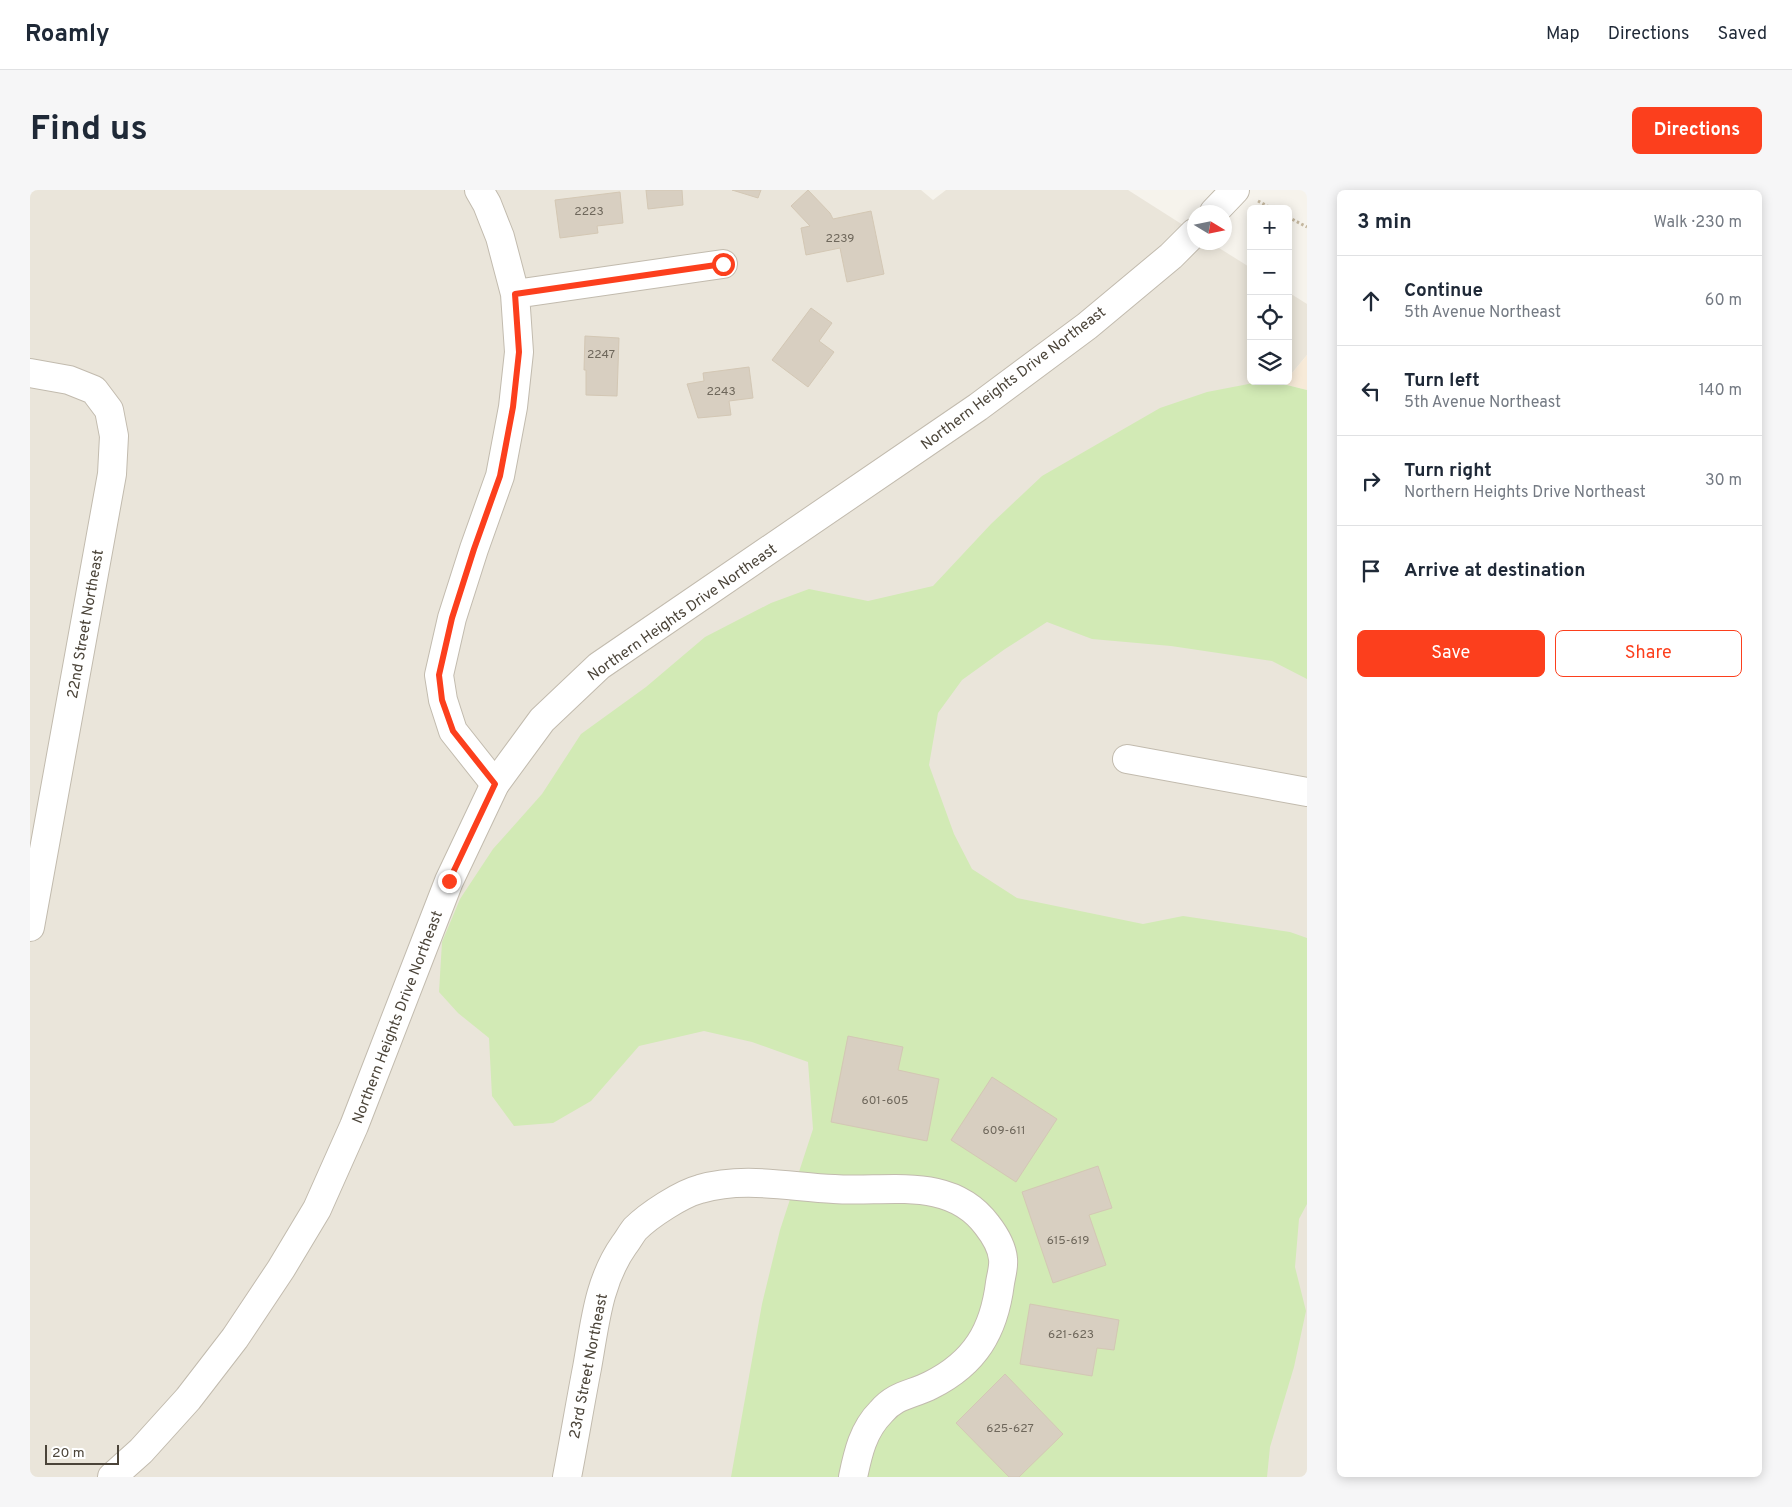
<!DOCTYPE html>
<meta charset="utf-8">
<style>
:root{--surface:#fff;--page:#f6f6f7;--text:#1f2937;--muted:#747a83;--line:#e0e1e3;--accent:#fc3f1d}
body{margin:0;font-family:Overpass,sans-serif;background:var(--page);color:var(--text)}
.controls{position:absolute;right:15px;top:15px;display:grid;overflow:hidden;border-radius:8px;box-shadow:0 2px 12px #0003}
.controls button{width:45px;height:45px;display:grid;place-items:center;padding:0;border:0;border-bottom:1px solid var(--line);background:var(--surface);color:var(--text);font:25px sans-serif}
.compass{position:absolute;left:1157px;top:15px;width:45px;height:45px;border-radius:50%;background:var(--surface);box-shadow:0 2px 12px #0003;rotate:100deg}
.scale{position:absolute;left:15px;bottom:12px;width:74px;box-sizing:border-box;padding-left:5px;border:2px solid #4b4439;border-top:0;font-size:14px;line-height:18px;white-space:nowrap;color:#4b4439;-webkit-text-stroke:4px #fff;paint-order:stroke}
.stop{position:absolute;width:15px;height:15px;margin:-11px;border:4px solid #fc3f1d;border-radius:50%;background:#fff}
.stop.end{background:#fc3f1d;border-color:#fff;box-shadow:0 1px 5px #0008}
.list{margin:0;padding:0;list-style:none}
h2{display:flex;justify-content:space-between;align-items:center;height:65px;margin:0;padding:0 20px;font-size:21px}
h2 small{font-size:16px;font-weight:400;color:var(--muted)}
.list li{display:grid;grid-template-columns:32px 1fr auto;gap:15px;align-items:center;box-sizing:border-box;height:90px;padding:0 20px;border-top:1px solid var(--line)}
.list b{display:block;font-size:19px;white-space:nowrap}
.list p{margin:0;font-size:16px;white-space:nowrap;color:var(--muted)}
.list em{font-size:16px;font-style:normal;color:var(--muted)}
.actions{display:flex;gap:10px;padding:15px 20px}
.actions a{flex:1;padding:11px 0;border:1px solid var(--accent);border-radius:8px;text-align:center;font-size:18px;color:var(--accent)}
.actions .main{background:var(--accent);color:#fff}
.icon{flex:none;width:28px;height:28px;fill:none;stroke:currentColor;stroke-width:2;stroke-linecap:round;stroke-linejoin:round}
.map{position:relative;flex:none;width:1277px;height:1287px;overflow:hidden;border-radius:8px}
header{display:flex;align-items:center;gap:30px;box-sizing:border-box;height:70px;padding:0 25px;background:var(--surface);border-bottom:1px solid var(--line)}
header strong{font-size:24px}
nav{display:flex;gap:28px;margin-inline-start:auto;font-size:18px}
.intro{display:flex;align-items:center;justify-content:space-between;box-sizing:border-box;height:120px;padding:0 30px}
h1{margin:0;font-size:35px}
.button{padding:12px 22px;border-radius:8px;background:var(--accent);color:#fff;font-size:18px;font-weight:700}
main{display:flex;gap:30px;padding:0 30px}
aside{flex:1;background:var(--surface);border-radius:8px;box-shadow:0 2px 12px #0003}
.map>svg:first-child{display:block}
.residential{fill:#eae5da}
.commercial{fill:#f7ead8}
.green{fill:#d2eab5}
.building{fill:#d8cfc1;stroke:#d3c7b4}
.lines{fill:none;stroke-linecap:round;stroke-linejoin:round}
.minor-casing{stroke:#c2bbae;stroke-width:30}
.tertiary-casing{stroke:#c2bbae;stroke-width:30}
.path{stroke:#c4b79f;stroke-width:3;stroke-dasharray:2.5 2.5;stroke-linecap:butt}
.minor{stroke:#fff;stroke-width:28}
.tertiary{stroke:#fff;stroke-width:28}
.route{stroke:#fc3f1d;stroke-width:6}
.labels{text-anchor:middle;stroke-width:4;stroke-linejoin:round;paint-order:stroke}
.number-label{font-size:12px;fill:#6e675b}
.street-label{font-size:15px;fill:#4b4439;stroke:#fff}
</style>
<header>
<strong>Roamly</strong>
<nav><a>Map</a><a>Directions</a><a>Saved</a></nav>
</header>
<div class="intro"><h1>Find us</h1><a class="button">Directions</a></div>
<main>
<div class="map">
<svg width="1277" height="1287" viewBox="0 0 1277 1287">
<rect width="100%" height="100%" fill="#f6f3ec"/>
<!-- residential -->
<path class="residential" d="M 0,0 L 891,0 L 903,10 L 916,0 L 1098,0 L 1164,42 L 1164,52 L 1181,53 L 1221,78 L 1221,191 L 1256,191 L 1119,365 L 1277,391 L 1277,1287 L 0,1287 Z
M 1258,102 L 1277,114 L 1277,165 L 1258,188 Z"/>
<!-- commercial -->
<path class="commercial" d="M 1277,165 L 1277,200 L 1253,194 L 1256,191 L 1258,191 L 1258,188 Z"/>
<!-- green -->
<path class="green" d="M 1234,191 L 1241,191 L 1277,200 L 1277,489 L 1242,471 L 1141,456 L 1062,449 L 1017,432 L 975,459 L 932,490 L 908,523 L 899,575 L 924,644 L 942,679 L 987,708 L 1113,734 L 1153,726 L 1260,742 L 1277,748 L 1277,1014 L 1269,1029 L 1265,1077 L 1276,1121 L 1264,1177 L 1240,1257 L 1237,1287 L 701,1287 L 732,1114 L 750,1040 L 783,939 L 778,872 L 722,852 L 674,841 L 609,856 L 561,911 L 523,933 L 484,936 L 462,906 L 459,848 L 428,823 L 409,802 L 412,752 L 430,709 L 463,659 L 512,604 L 551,544 L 616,497 L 675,447 L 741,413 L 779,399 L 838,411 L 903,396 L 961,334 L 1012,286 L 1130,218 L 1177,202 Z"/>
<!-- building -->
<path class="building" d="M 616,0 L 652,0 L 653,15 L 618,19 Z
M 702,0 L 731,0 L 728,8 Z
M 778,0 L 800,23 L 803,29 L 841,21 L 854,84 L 817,92 L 810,58 L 776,65 L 771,38 L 780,36 L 761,16 Z
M 590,2 L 593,33 L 567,36 L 568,43 L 530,48 L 525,10 Z
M 781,118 L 802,133 L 789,151 L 804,162 L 778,197 L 742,170 Z
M 555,146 L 589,148 L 587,206 L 556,205 L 556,180 L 554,180 Z
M 719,177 L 723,208 L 699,211 L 701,225 L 668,228 L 657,194 L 674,191 L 673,183 Z
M 818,846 L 873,857 L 868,880 L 909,889 L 897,951 L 801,932 Z
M 962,887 L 1027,929 L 986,992 L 921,950 Z
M 1068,976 L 1082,1018 L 1059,1025 L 1076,1075 L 1023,1093 L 992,1002 Z
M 1000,1114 L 1089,1130 L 1084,1160 L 1067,1158 L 1062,1186 L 990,1174 Z
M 975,1184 L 1033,1244 L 989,1287 L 979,1287 L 926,1233 Z"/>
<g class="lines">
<defs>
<path id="minor" d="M 449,0 L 457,14 L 470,47 L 485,104 L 489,162 L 483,217 L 470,286 L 444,359 L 422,428 L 409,485 L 413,510 L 423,541 L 465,594
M 485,104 L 693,74
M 0,183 L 39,190 L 64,200 L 79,220 L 84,246 L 82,284 L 0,737
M 1097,569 L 1277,602
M 537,1287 C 544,1251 550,1214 557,1178 C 565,1134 568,1092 594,1055 C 598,1050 601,1044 605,1039 C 619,1025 651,1004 670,999 C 714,986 760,997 804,999 C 856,1003 920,985 957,1035 C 964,1044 972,1057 973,1069 C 974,1077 971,1086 970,1093 C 964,1141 945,1173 901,1195 C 882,1205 866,1204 851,1222 C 833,1240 828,1263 823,1287"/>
<path id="tertiary" d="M 1184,22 L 1205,0
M 82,1287 L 111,1261 L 158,1209 L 205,1148 L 251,1079 L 287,1019 L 324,936 L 419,691 L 465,594 L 512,530 L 569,476 L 948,217 L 1057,136 L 1141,66 L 1164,43"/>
</defs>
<!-- minor casing -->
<use href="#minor" class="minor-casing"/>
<!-- tertiary casing -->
<use href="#tertiary" class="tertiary-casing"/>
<!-- path -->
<path class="path" d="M 1228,11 L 1243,19
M 1258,27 L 1277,37"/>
<!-- minor -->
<use href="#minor" class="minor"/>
<!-- tertiary -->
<use href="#tertiary" class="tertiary"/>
</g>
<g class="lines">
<!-- route -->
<path class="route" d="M 419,691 L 465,594 L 423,541 L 412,510 L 409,485 L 422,428 L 444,359 L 470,286 L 483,217 L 489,162 L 485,104 L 693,74"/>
</g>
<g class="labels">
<!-- number labels -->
<g class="number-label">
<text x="559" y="25">2223</text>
<text x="810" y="52">2239</text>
<text x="571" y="168">2247</text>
<text x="691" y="205">2243</text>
<text x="855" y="914">601-605</text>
<text x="974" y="944">609-611</text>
<text x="1038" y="1054">615-619</text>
<text x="1041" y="1148">621-623</text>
<text x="980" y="1242">625-627</text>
</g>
<!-- street labels -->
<g class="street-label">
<text transform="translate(983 188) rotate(-37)" y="5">Northern Heights Drive Northeast</text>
<text transform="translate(652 422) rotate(-35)" y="5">Northern Heights Drive Northeast</text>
<text transform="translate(55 434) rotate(-80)" y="5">22nd Street Northeast</text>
<text transform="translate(367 827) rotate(-69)" y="5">Northern Heights Drive Northeast</text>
<text transform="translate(558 1176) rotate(-79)" y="5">23rd Street Northeast</text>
</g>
</g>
</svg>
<div class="controls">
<button>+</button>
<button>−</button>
<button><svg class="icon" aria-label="locate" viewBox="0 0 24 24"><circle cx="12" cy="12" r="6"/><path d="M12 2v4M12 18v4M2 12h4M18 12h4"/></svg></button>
<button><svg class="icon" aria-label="layers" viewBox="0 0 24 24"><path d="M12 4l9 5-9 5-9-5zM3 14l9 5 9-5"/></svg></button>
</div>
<svg class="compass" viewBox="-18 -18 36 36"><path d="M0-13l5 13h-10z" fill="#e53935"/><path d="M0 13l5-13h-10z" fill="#747a83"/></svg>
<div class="scale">20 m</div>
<div class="stop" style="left:693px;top:74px"></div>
<div class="stop end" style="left:419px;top:691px"></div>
</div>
<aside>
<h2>3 min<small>Walk · 230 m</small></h2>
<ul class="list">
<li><svg class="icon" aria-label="ahead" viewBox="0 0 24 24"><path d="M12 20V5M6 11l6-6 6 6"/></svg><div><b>Continue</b><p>5th Avenue Northeast</p></div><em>60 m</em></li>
<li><svg class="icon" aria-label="left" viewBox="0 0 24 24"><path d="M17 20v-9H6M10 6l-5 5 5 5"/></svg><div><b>Turn left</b><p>5th Avenue Northeast</p></div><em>140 m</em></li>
<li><svg class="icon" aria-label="right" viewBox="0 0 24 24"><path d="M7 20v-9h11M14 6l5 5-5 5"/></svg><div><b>Turn right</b><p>Northern Heights Drive Northeast</p></div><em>30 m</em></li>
<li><svg class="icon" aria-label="arrive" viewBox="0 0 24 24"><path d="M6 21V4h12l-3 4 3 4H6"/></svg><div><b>Arrive at destination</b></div></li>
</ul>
<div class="actions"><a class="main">Save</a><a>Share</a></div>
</aside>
</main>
